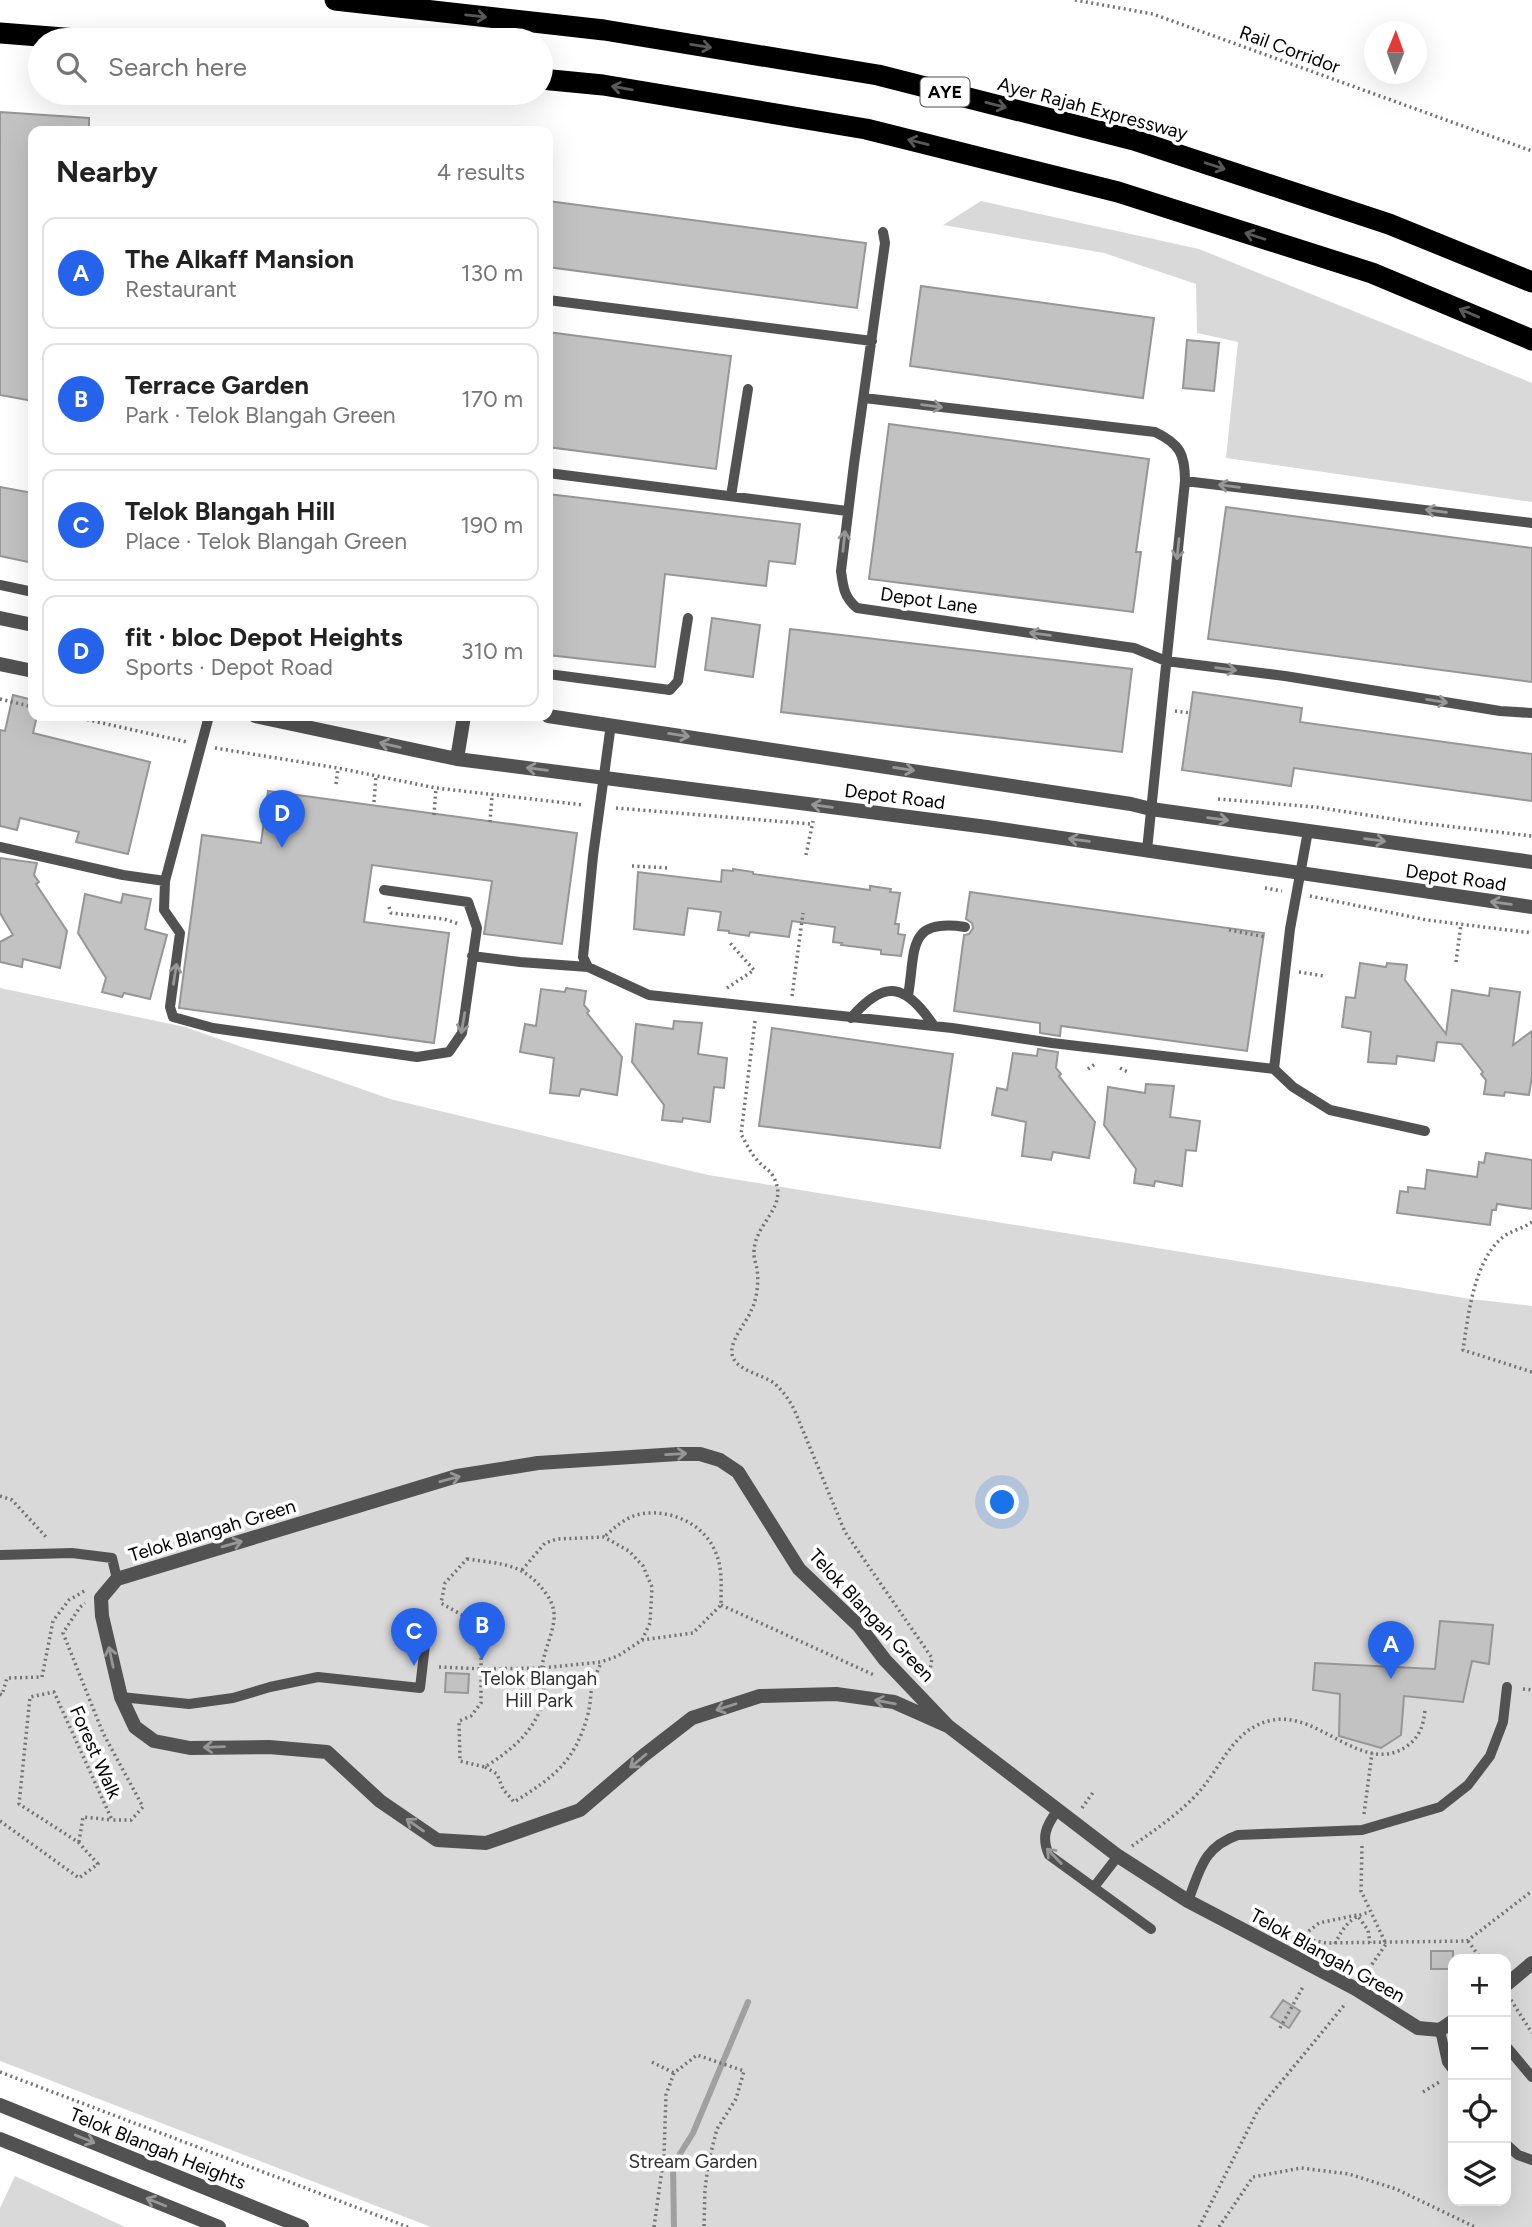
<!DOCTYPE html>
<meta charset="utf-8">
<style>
:root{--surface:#fff;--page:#f2f2f2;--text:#222;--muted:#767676;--line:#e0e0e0;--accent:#2563eb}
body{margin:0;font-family:Figtree,sans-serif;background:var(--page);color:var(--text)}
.controls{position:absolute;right:21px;bottom:21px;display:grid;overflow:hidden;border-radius:14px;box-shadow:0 7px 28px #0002}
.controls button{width:63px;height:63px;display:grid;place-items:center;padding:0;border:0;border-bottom:2px solid var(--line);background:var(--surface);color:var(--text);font:35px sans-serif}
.compass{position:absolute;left:1364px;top:21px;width:63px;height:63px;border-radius:50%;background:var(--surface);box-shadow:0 7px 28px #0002;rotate:1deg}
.you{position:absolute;left:1003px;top:1503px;width:24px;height:24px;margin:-18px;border:5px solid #fff;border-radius:50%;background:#1a73e8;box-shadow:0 0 0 10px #1a73e833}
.badge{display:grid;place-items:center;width:46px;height:46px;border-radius:50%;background:var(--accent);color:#fff;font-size:23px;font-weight:700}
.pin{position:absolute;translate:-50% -58px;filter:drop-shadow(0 2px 4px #0008)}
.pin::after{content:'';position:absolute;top:37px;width:24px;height:21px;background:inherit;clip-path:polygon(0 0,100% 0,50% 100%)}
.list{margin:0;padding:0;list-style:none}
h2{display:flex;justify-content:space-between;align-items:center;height:91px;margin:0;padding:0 28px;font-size:30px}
h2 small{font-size:23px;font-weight:400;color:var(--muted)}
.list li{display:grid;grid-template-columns:46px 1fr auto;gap:21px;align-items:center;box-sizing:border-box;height:112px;margin:0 14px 14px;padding:0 14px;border:2px solid var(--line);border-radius:14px}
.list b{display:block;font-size:26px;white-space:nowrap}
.list p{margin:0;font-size:23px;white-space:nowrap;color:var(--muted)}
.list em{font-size:23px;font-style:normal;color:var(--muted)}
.icon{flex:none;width:38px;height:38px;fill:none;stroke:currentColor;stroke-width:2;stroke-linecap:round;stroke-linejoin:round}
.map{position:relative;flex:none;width:1532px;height:2227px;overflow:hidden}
.search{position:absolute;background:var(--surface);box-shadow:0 7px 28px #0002;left:28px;top:28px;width:525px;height:77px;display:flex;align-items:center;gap:18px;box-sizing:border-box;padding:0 24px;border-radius:38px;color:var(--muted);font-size:26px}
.panel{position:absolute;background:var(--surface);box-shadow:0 7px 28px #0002;left:28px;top:126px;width:525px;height:595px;border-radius:14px}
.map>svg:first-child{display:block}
.green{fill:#d9d9d9;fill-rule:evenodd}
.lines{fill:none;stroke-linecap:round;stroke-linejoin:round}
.stream{stroke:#a0a0a0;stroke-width:6}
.building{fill:#c2c2c2;stroke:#969696;stroke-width:2}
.path{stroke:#747474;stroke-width:3.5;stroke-dasharray:2 3.5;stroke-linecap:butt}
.lane{stroke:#525252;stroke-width:10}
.street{stroke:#525252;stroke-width:14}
.highway{stroke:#000;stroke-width:21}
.oneway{stroke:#595959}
.oneway2{stroke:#979797}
.labels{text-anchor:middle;stroke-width:7;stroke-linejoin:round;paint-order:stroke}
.shield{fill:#fff;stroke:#4c4c4c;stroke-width:2}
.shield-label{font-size:18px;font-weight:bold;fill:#000}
.street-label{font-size:19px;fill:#000;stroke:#fff}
.park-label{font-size:19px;fill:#303030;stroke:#fff}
</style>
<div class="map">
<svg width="1532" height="2227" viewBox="0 0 1532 2227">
<rect width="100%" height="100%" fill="#fff"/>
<!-- green -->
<path class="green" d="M 981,201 L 1199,249 L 1532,383 L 1532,502 L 1226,458 L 1238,342 L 1197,333 L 1196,284 L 1104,253 L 943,225 Z
M 0,988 L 185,1027 L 390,1099 L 708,1175 L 1471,1299 L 1532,1306 L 1532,2227 L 431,2227 L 0,2061 ZM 1453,1959 L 1506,1959 L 1506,2201 L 1453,2201 Z
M 15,2176 L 125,2227 L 0,2227 L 0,2208 Z"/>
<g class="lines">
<!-- stream -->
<path class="stream" d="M 674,2227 L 673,2165 L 693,2133 L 748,2002"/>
</g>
<!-- building -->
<path class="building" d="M 0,112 L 89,118 L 89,131 L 33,131 L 33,401 L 0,395 Z
M 548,201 L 866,243 L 857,308 L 548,267 Z
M 921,286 L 1154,318 L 1143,398 L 910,366 Z
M 548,332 L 731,356 L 716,469 L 548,447 Z
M 1187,340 L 1219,343 L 1214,391 L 1183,388 Z
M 889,424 L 1149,459 L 1136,552 L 1141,552 L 1133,612 L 869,579 Z
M 0,487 L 33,493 L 33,563 L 0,556 Z
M 548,494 L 800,524 L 795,564 L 769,561 L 766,586 L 665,574 L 655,667 L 548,655 Z
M 1226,507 L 1532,548 L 1532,682 L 1208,639 Z
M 712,618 L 760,625 L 753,677 L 705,670 Z
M 790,629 L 1132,669 L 1122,752 L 781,712 Z
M 1193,692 L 1302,708 L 1300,722 L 1532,754 L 1532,801 L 1294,768 L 1291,786 L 1182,770 Z
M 13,695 L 33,700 L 33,716 L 37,716 L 33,733 L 150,762 L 128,854 L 76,842 L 79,832 L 20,818 L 17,830 L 0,826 L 0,730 L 5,731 Z
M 268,791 L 577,833 L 562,944 L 484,934 L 492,881 L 372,865 L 364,922 L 449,933 L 434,1043 L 179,1008 L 202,835 L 261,843 Z
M 0,858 L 37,863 L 34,875 L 39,882 L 36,884 L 67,931 L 60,968 L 23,959 L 22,967 L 0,962 L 0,942 L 13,935 L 0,913 Z
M 733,869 L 753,872 L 753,874 L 870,890 L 870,886 L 891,889 L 890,892 L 900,893 L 895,924 L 899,924 L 898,934 L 905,935 L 901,956 L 881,954 L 881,950 L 841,945 L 842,943 L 833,942 L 835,927 L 792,921 L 789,937 L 750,932 L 749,936 L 729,933 L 729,931 L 718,930 L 721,912 L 688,908 L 684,935 L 634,929 L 638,872 L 721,882 L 722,870 L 733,871 Z
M 970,892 L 1264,933 L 1247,1051 L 1061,1026 L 1060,1036 L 1053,1035 L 1040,1033 L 1040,1023 L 954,1011 L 964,935 L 969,934 L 973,928 L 972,923 L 966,919 Z
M 85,894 L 121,903 L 123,894 L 151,899 L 145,929 L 167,935 L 150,999 L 124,993 L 122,997 L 102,992 L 106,978 L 78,933 Z
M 1360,963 L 1386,967 L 1387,963 L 1407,965 L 1405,980 L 1446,1034 L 1452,990 L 1489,996 L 1490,988 L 1520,992 L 1513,1045 L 1532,1031 L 1532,1076 L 1529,1095 L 1505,1092 L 1504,1096 L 1484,1094 L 1486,1080 L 1481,1074 L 1483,1072 L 1461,1044 L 1437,1042 L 1434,1061 L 1397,1056 L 1396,1064 L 1368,1062 L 1371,1032 L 1342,1027 L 1346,997 L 1355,998 Z
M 566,988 L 586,991 L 584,1005 L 589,1011 L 587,1013 L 622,1057 L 617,1095 L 581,1089 L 579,1096 L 550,1093 L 554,1058 L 520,1052 L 525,1024 L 536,1026 L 541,989 L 565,992 Z
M 674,1021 L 702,1023 L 698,1054 L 727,1058 L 724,1088 L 714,1087 L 710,1122 L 683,1118 L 682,1122 L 662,1120 L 664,1105 L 632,1062 L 636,1024 L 673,1029 Z
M 772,1028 L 953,1054 L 940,1148 L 759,1126 Z
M 1038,1049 L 1058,1052 L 1056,1068 L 1061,1074 L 1059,1076 L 1095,1122 L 1089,1158 L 1053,1152 L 1051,1160 L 1022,1156 L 1026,1122 L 992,1115 L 997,1088 L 1007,1090 L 1013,1053 L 1037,1056 Z
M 1146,1084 L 1174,1086 L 1170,1117 L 1200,1121 L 1196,1151 L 1186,1150 L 1182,1186 L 1155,1181 L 1154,1186 L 1134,1183 L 1136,1169 L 1104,1125 L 1108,1087 L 1145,1093 Z
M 1486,1153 L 1532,1160 L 1532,1209 L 1497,1204 L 1496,1210 L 1492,1210 L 1490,1225 L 1397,1213 L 1400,1191 L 1408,1192 L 1408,1187 L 1425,1189 L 1427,1170 L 1477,1177 L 1479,1162 L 1484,1163 Z
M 1440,1621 L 1493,1625 L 1489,1664 L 1472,1661 L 1463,1702 L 1404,1696 L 1401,1735 L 1381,1748 L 1339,1736 L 1340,1694 L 1313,1690 L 1315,1663 L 1435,1669 Z
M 446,1673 L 469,1674 L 468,1693 L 445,1692 Z
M 1431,1951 L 1453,1951 L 1453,1969 L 1431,1969 Z
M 1283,2000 L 1300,2011 L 1289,2028 L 1271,2017 Z"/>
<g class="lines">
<!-- path -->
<path class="path" d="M 1075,0 L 1153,14 L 1532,151
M 0,699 L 33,707
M 1175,711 L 1191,713
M 71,716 L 187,742
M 215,748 L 338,768 L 436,788 L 584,805
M 336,784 L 338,768
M 1218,799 L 1315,807 L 1412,822 L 1532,836
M 374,802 L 376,776
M 616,808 L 811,824
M 434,815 L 436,788
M 490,822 L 492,796
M 806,855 L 813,821
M 632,866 L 669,868
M 1265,888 L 1282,891
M 1310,896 L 1427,920 L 1532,933
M 389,907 L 391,913 L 444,919 L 459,924
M 1229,930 L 1266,937
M 1456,962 L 1461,924
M 1299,972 L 1324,976
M 727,988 L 754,970 L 730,943
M 792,996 L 803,913
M 755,1021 L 741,1134 C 746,1143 751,1154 758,1161 C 763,1167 769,1169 773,1176 C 791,1208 753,1222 754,1254 C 754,1259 756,1264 757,1269 C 759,1283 757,1299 751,1311 C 746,1323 730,1340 732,1354 C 735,1371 763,1374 775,1384 C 783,1391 789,1400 794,1409 L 845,1532 L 932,1658 L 928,1682
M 1120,1068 L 1128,1072
M 1088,1069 L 1095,1064
M 1532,1222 C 1523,1229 1512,1230 1503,1237 C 1474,1260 1468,1316 1463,1350 L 1532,1372
M 0,1496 L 12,1500 L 47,1538
M 467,1559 C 502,1564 525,1563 547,1595 C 552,1602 555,1611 554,1620 C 552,1636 544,1651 542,1667 C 542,1678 545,1689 543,1700 C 536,1731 510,1751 485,1767 L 460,1761 L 459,1721 L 471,1716 L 481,1703 L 481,1626 L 441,1603 L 445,1583 Z
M 522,1570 L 545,1543 L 557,1539 L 604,1537 L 629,1551 L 643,1566 L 652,1587 L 650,1623 L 642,1640
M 721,1605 L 874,1675
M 439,1667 L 482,1669 L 542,1668 L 601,1662 L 618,1656 L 642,1640 L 693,1633 L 721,1605 C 721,1586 723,1568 715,1551 C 703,1522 666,1507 636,1515 C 624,1519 614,1528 604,1537
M 1523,1689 L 1532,1690
M 0,1694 L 2,1695 L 7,1678 L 42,1677 L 53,1621 L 69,1600 L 86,1590
M 485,1767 L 497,1774 L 503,1789 L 514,1802 C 554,1777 575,1762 588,1714 C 591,1704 590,1692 593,1682 C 595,1675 599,1669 601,1662
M 1082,1808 L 1094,1791
M 1364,1814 L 1372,1753
M 0,1821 L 79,1878 L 98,1864 L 78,1842 L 19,1804 L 30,1697 L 54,1692 L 112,1820 L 131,1820 L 143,1807 L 103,1733 L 63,1633 L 80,1607 L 85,1603
M 79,1842 L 83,1817 L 112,1820
M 1132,1846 C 1155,1830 1180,1813 1199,1792 C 1222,1766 1234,1727 1273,1720 C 1319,1711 1364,1777 1407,1746 C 1420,1737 1424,1724 1425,1709
M 1362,1846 L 1361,1891 L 1386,1944 L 1364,1976
M 1297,1937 L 1326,1943 L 1467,1941 L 1532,1891
M 1300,1938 L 1319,1923 L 1357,1915 L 1368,1930 L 1370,1943
M 1468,1941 L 1481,1959
M 1335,1944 C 1343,1927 1351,1916 1370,1912
M 1511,2000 L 1532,2033
M 1280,2028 L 1304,1985
M 652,2062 L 674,2073
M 0,2072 L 408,2227
M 1423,2092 L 1441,2081
M 654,2227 L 664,2155 L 666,2095 L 674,2073 L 697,2055 L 744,2071 L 736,2099 L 717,2129 L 709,2160 L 705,2189 L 704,2227
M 1199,2227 L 1258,2110 L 1346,2003
M 1219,2227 L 1253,2177 L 1301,2168 L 1349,2174 L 1396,2189 L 1475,2227"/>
<!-- lane -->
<path class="lane" d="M 883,232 L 885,243 L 854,464 L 841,571 C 843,587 844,597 857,608 L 1134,648 L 1166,661 L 1285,676 L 1500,711 L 1532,713
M 548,300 L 872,341
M 864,398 L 1155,432 C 1180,444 1185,454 1185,481 L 1147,850
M 548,473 L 847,511
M 1185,481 L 1532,523
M 731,496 L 748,389
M 0,585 L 33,592
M 548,674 L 670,690 L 678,681 L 688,618
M 209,716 L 165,881 L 164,910 L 180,933 L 170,1007 L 173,1017 L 213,1028 L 417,1057 L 449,1052 L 462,1033 L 477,928 L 468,902 L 384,890
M 0,847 L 123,875 L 165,881
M 472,956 L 520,962 L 588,967 L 649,995 L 952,1028 L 1052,1043 L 1274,1069 L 1293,1087 L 1330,1110 L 1425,1131
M 588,967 L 583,957 L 593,856 L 611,724
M 908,996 C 916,950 906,918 965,927
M 851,1018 C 885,978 906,984 934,1026
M 1274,1069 L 1290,929 L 1308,831
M 0,1555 L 72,1553 L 112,1558 L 117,1579
M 121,1697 L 189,1704 L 233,1698 L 270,1687 L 318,1677 L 420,1688 L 425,1645
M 1057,1811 C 1046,1826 1041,1837 1049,1855 L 1151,1929
M 1094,1887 L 1118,1856
M 1188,1901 C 1200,1870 1203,1847 1238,1835 L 1362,1830 L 1440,1807 L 1468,1785 L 1490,1756 L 1503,1722 L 1507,1687
M 1440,2030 L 1447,2062 L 1453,2070
M 1506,2046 L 1532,2077
M 1506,2144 L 1518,2155 L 1532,2160"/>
<!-- street -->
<path class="street" d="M 0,618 L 33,625
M 0,664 L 33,671
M 255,716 L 457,759 L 987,827 L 1532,907
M 548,716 L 1131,804 L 1151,809 L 1532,862
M 457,759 L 464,716
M 948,1726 L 894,1702 L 836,1694 L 760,1696 L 692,1718 L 643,1756 L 580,1810 L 486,1843 L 437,1840 L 380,1801 L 327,1752 L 269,1747 L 190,1748 L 154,1741 L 135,1727 L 121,1697 L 102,1616 L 101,1598 L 117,1579 L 457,1476 L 538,1463 L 678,1454 L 700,1454 L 720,1460 L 738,1472 L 799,1569 L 859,1626 L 885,1660 L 948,1726 L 1118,1856 L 1188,1901 L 1356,1989 L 1418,2028 L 1440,2030 L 1453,2021
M 1506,1985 L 1532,1963
M 0,2105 L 302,2227
M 0,2139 L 219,2227"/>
<!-- highway -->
<path class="highway" d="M 335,0 L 604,30 L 878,75 L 1134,140 L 1389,224 L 1532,282
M 0,33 L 90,40
M 541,79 L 603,85 L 866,129 L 1118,192 L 1372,273 L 1532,340"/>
</g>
<!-- one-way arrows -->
<defs><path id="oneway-shaft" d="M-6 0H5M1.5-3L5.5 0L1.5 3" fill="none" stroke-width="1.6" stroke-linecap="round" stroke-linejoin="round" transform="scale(1.75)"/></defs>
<g class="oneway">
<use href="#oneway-shaft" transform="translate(476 16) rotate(6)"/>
<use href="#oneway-shaft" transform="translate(701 46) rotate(9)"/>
<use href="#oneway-shaft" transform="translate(622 88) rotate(-170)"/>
<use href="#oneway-shaft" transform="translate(996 105) rotate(14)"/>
<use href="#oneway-shaft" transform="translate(918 142) rotate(-166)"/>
<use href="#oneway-shaft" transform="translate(1215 166) rotate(18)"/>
<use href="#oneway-shaft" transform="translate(1255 236) rotate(-162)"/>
<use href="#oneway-shaft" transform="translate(1469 313) rotate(-157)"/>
</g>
<g class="oneway2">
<use href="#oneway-shaft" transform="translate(932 406) rotate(7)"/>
<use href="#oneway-shaft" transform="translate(1229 486) rotate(-173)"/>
<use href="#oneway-shaft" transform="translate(1436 511) rotate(-173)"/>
<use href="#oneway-shaft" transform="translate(844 541) rotate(-84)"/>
<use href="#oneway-shaft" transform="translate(1178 549) rotate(96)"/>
<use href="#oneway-shaft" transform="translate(1040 634) rotate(-172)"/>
<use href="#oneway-shaft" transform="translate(1226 669) rotate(7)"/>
<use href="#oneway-shaft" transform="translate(1437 701) rotate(9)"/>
<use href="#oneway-shaft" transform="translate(679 735) rotate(9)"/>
<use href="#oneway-shaft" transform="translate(390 745) rotate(-167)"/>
<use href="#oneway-shaft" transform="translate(537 769) rotate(-173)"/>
<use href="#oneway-shaft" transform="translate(904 769) rotate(9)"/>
<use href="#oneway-shaft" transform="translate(822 806) rotate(-173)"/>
<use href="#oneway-shaft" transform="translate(1218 819) rotate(8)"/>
<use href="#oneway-shaft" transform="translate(1079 840) rotate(-172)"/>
<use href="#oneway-shaft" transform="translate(1375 840) rotate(8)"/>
<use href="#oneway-shaft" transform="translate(1501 903) rotate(-173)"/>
<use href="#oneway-shaft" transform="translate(175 974) rotate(-81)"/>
<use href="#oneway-shaft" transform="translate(463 1023) rotate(100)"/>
<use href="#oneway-shaft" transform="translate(676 1454) rotate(-3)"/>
<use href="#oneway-shaft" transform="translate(450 1479) rotate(-15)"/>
<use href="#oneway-shaft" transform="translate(232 1544) rotate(-16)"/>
<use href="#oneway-shaft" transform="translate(111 1657) rotate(-102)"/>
<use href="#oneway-shaft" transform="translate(885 1702) rotate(-170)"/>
<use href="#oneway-shaft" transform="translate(726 1707) rotate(162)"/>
<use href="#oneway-shaft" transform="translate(214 1747) rotate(178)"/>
<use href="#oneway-shaft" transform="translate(638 1761) rotate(140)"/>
<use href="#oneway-shaft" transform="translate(415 1825) rotate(-145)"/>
<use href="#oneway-shaft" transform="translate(1054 1856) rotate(-134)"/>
<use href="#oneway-shaft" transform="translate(85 2139) rotate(22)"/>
<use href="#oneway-shaft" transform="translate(156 2202) rotate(-158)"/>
</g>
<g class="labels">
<!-- shield labels -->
<rect class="shield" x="920.5" y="77.5" width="49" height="29" rx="5"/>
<g class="shield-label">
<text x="945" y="98">AYE</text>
</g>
<!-- street labels -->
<g class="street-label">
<text transform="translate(1290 49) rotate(20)" y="7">Rail Corridor</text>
<text transform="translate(1093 108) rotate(15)" y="7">Ayer Rajah Expressway</text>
<text transform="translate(929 600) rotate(8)" y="7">Depot Lane</text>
<text transform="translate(895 796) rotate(7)" y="7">Depot Road</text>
<text transform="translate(1456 877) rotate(8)" y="7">Depot Road</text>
<text transform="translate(212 1530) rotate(-17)" y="7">Telok Blangah Green</text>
<text transform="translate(872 1615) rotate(47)" y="7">Telok Blangah Green</text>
<text transform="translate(96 1752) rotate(66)" y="7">Forest Walk</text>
<text transform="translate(1328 1955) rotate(29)" y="7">Telok Blangah Green</text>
<text transform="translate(158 2148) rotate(22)" y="7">Telok Blangah Heights</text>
</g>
<!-- park labels -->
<g class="park-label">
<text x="539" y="1685">Telok Blangah<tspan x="539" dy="22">Hill Park</tspan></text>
<text x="693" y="2168">Stream Garden</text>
</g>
</g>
</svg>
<div class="controls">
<button>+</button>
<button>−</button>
<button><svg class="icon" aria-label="locate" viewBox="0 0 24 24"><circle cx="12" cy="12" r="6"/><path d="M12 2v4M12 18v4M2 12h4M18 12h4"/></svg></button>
<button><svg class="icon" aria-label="layers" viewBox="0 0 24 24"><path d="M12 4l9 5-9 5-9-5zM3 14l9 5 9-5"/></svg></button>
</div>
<svg class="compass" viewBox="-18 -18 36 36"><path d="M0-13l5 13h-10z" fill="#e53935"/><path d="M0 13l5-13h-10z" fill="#767676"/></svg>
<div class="you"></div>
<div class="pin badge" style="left:1391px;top:1679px">A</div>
<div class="pin badge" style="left:482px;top:1660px">B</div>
<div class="pin badge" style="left:414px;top:1666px">C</div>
<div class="pin badge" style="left:282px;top:848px">D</div>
<div class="search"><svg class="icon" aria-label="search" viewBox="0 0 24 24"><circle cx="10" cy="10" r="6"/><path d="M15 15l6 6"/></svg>Search here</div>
<section class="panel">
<h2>Nearby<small>4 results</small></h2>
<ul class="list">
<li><span class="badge">A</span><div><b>The Alkaff Mansion</b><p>Restaurant</p></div><em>130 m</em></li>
<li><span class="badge">B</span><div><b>Terrace Garden</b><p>Park · Telok Blangah Green</p></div><em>170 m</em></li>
<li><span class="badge">C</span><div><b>Telok Blangah Hill</b><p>Place · Telok Blangah Green</p></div><em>190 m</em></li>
<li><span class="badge">D</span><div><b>fit · bloc Depot Heights</b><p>Sports · Depot Road</p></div><em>310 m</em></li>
</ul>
</section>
</div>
